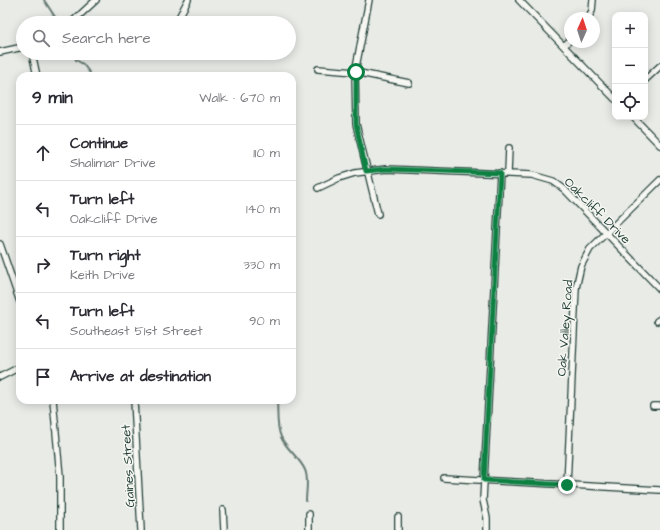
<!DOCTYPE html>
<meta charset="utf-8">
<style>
:root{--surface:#fff;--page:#f7f7f7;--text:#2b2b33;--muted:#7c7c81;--line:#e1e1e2}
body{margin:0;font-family:"Architects Daughter",sans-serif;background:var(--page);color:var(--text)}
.controls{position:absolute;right:12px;top:12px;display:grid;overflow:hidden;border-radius:8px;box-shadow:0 2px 10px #0003}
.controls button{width:36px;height:36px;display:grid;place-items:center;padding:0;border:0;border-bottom:1px solid var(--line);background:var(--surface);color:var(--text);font:20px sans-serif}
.compass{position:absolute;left:564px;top:12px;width:36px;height:36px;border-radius:50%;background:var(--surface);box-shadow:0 2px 10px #0003;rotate:3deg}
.stop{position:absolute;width:12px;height:12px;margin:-9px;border:3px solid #0b8043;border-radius:50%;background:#fff}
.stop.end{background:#0b8043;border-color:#fff;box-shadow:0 1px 4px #0008}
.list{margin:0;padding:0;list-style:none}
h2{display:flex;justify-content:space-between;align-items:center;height:52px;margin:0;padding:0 16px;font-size:17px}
h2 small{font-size:13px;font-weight:400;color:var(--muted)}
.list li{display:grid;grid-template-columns:26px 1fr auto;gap:12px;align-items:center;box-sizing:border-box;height:56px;padding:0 16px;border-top:1px solid var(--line)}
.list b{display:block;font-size:15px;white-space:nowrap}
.list p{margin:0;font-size:13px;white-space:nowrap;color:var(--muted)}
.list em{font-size:13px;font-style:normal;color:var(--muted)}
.icon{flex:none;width:22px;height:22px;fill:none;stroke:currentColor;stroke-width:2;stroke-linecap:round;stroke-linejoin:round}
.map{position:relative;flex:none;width:660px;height:530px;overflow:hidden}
.search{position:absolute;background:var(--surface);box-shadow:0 2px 10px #0003;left:16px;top:16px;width:280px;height:44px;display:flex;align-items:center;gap:10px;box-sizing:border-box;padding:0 14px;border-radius:22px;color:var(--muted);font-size:15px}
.panel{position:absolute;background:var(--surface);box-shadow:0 2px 10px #0003;left:16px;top:72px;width:280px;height:332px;border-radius:12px}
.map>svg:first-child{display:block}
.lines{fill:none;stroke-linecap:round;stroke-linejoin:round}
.stream{stroke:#687c75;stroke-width:2}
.minor-casing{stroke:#1f3d34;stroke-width:8}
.minor{stroke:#f6f6f2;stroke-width:5.5}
.route{stroke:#0b8043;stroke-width:5}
.labels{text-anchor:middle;stroke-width:3;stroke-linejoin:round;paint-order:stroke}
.street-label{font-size:13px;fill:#1f3d34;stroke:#f6f6f2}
</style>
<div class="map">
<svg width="660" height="530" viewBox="0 0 660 530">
<rect width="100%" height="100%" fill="#e9ebe7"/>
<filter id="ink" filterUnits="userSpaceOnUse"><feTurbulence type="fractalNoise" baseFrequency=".025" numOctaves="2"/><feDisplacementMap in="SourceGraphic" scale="8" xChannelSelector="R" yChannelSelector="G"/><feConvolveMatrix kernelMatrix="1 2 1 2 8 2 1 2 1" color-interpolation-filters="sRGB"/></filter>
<g filter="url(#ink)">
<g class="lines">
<!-- stream -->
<path class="stream" d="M 44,0 L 59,23
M 74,53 L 76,60 L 83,64 L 92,76
M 277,400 C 278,412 276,426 281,437 C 286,449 300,458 305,470 C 309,479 306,491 306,501"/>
<defs>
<path id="minor" d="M 369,0 L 355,72 L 356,124 L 378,214
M 519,0 L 615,99
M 588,18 L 592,11 L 593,0
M 71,23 L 96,0
M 176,23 L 188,0
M 564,46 L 570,40
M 0,52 L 23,47
M 32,53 L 37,76
M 318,69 L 355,72 L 409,83
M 645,80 L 660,66
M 633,117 L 660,145
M 508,173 L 509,148
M 318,188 L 339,178 L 355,173 L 386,169 L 532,175 L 553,181 L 564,189 L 660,289
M 0,244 L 20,302
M 657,321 L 660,319
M 0,377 L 20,367
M 53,400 L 60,476 L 60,530
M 134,400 L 141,530
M 653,406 L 660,406
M 444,478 L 660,490
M 567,485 L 576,288 L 581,266 L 590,249 L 660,180
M 223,510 L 224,530
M 309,514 L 309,530
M 398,530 L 398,517
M 487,530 L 487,518 L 483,500 L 500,173"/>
</defs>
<!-- minor casing -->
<use href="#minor" class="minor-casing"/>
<!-- minor -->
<use href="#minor" class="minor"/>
</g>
</g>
<g class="lines" filter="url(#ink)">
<!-- route -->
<path class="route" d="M 356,72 L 356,124 L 366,171 L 386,169 L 500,173 L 484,480 L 567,485"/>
</g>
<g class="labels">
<!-- street labels -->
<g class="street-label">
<text transform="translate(598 210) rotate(45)" y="5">Oakcliff Drive</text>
<text transform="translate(564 328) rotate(-86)" y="5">Oak Valley Road</text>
<text transform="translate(127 466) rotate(-93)" y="5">Gaines Street</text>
</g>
</g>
</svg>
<div class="controls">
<button>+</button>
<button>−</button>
<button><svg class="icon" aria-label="locate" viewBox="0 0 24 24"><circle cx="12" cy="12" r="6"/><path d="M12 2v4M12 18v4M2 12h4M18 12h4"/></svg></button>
</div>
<svg class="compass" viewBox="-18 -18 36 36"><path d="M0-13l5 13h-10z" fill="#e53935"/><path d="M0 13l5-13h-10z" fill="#7c7c81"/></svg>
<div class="stop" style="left:356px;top:72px"></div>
<div class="stop end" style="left:567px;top:485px"></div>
<div class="search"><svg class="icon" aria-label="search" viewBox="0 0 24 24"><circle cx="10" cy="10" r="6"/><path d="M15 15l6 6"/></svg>Search here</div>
<section class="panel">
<h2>9 min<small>Walk · 670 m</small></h2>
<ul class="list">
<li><svg class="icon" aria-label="ahead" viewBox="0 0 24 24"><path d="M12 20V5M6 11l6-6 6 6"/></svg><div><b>Continue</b><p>Shalimar Drive</p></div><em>110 m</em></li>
<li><svg class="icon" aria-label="left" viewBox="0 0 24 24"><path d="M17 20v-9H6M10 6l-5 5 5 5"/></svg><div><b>Turn left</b><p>Oakcliff Drive</p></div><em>140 m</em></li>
<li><svg class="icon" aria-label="right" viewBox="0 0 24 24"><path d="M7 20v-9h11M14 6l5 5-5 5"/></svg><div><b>Turn right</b><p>Keith Drive</p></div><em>330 m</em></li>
<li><svg class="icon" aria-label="left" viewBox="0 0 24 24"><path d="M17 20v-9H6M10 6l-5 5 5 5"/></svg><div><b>Turn left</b><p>Southeast 51st Street</p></div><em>90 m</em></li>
<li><svg class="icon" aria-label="arrive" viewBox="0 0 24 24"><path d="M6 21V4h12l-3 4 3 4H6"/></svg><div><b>Arrive at destination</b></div></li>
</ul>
</section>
</div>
